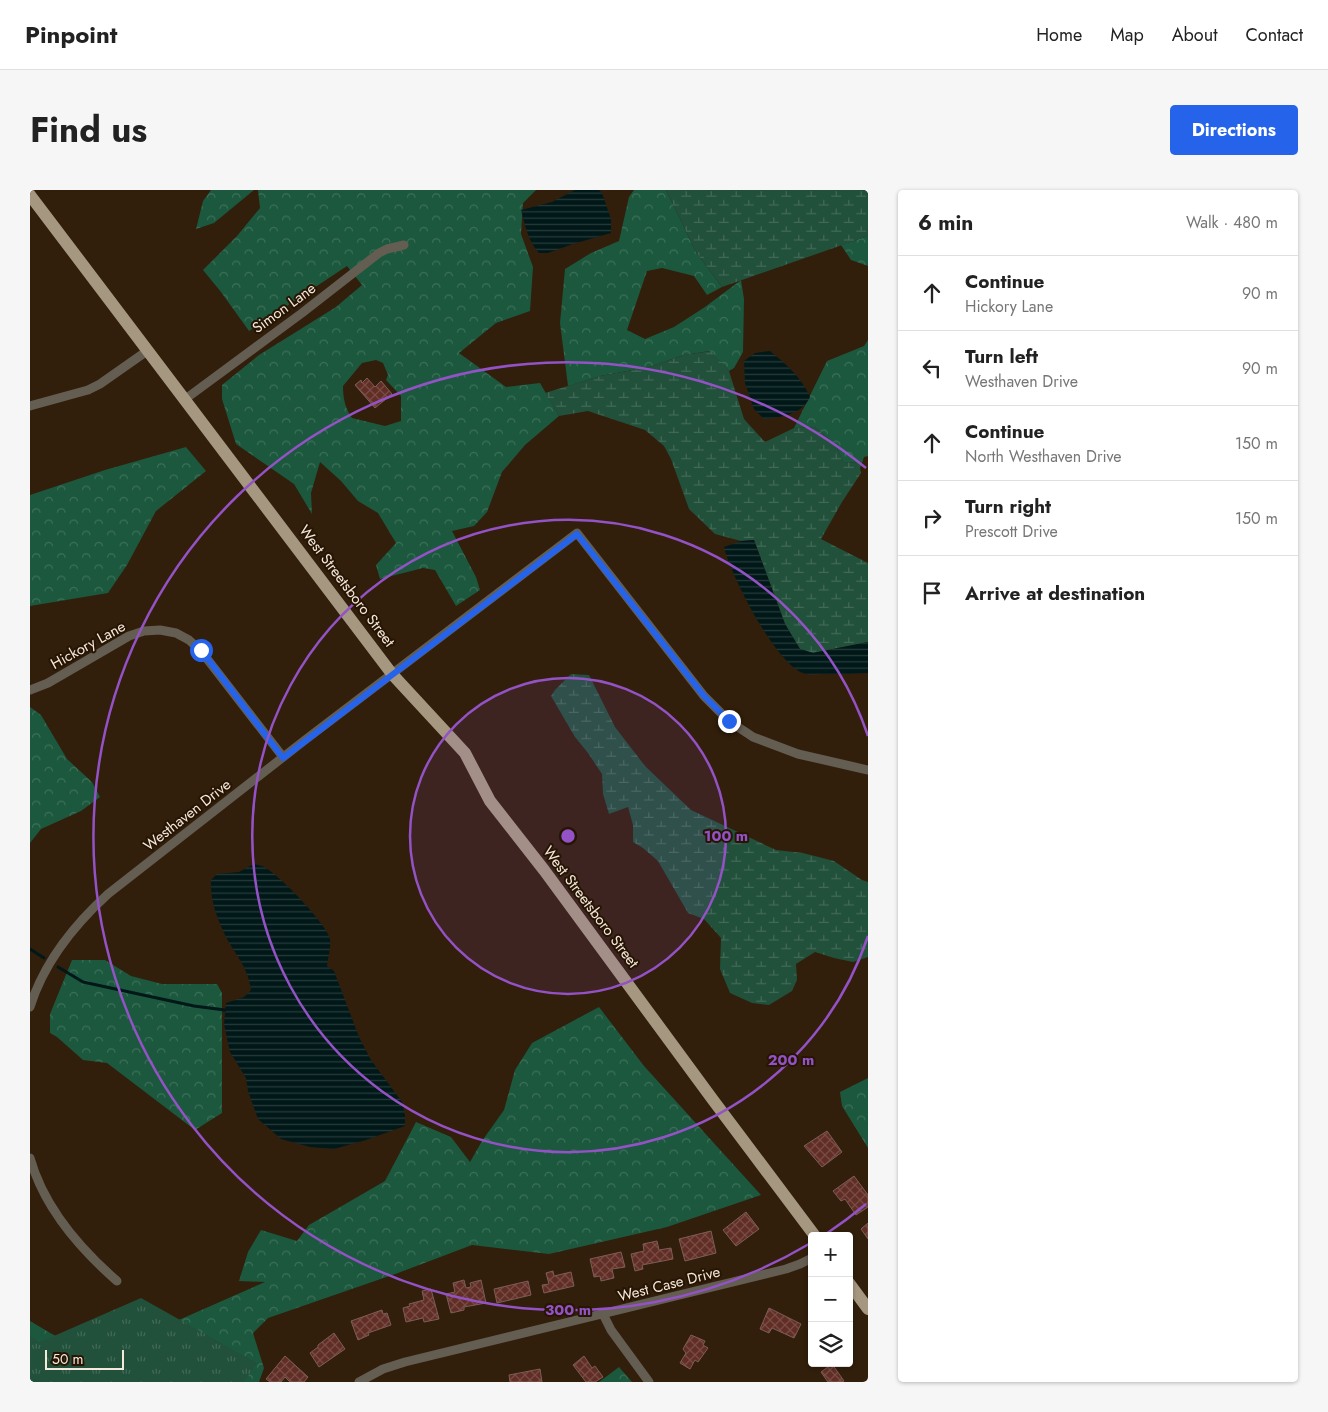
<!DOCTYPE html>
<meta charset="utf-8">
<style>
:root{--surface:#fff;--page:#f6f6f6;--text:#222;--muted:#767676;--line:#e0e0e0;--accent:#2563eb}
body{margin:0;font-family:Jost,sans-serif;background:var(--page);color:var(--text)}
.controls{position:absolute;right:15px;bottom:15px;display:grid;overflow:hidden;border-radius:5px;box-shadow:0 1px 4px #0004}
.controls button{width:45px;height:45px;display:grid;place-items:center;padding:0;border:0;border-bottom:1px solid var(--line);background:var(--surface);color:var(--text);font:25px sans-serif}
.scale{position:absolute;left:15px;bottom:12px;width:79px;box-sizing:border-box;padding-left:5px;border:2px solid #f5e8dc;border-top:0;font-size:14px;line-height:18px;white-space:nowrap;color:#f5e8dc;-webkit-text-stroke:4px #271503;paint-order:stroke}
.stop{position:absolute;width:15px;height:15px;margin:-11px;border:4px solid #2563eb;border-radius:50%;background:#fff}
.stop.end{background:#2563eb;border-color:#fff;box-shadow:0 1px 5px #0008}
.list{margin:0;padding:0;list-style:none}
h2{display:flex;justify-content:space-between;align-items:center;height:65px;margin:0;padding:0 20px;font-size:21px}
h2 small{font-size:16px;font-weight:400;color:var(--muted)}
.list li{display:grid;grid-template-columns:32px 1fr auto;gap:15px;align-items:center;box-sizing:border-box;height:75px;padding:0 20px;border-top:1px solid var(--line)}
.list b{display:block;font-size:19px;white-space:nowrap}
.list p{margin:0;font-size:16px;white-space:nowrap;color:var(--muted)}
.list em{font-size:16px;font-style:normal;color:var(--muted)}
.icon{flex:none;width:28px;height:28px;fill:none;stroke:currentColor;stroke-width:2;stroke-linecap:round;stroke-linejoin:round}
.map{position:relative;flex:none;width:838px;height:1192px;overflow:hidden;border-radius:5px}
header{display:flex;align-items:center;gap:30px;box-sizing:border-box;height:70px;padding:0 25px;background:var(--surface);border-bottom:1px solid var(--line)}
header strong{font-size:24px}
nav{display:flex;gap:28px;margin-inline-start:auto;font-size:18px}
.intro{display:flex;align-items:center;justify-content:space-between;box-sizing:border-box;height:120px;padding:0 30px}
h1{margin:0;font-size:35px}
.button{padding:12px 22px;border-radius:5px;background:var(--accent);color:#fff;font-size:18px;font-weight:700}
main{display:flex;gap:30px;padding:0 30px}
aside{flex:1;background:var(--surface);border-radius:5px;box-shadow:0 1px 4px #0004}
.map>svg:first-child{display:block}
.forest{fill:url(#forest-crowns);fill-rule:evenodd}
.wetland{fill:url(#wetland-marsh)}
.park{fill:url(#park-tufts)}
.water{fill:url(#water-rules)}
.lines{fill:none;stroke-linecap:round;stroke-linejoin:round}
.stream{stroke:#011819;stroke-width:3}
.building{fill:url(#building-cross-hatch);stroke:#7d5d57}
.street{stroke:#645d52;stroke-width:9}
.primary{stroke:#a59780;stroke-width:12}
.route{stroke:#2563eb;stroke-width:6}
.ring{fill:none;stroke:#9352c5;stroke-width:2.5}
.labels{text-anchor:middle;stroke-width:4;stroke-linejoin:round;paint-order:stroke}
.street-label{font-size:15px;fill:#f5e8dc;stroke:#271503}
.centre{fill:#9352c5;stroke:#271503;stroke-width:2.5}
.ring-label{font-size:15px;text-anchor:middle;font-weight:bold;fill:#9352c5;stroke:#271503;stroke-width:4;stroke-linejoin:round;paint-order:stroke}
</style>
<header>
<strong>Pinpoint</strong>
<nav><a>Home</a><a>Map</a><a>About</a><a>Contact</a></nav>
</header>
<div class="intro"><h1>Find us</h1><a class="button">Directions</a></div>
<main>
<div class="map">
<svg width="838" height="1192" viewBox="0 0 838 1192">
<defs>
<pattern id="forest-crowns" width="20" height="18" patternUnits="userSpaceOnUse" patternTransform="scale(1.25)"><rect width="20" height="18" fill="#1b583e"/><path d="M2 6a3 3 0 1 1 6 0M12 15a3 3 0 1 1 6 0" fill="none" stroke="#3d7059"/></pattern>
<pattern id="wetland-marsh" width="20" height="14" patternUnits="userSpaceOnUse" patternTransform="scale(1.25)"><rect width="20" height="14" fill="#21503b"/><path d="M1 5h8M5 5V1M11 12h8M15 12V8" fill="none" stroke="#426957"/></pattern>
<pattern id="park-tufts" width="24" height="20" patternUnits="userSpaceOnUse" patternTransform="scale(1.25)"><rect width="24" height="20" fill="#21503b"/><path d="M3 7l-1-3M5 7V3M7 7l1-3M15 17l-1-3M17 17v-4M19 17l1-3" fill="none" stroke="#426957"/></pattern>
<pattern id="water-rules" width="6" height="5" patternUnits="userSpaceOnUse" patternTransform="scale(1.25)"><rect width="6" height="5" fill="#011819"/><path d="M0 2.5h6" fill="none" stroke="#273a3a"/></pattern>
<pattern id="building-cross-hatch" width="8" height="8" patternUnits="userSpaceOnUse" patternTransform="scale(1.25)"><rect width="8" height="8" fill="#612e26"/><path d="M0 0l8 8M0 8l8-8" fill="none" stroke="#784c45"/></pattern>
</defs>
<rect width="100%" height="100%" fill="#311e0b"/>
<!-- forest -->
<path class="forest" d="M 181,0 L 224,0 L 184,33 L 166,39 L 173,11 Z
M 228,0 L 506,0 L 493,13 L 491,44 L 503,77 L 500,121 L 466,133 L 429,163 L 476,197 L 510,193 L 529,226 L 495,255 L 472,282 L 457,322 L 444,336 L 422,341 L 446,387 L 450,400 L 426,416 L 405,380 L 393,378 L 350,389 L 346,375 L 366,353 L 348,323 L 328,311 L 311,291 L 290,272 L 281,303 L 282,324 L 264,294 L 206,254 L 192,209 L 192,195 L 229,165 L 306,117 L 332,95 L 317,76 L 219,141 L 191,102 L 173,80 L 207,46 L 230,18 ZM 346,170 L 353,173 L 358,185 L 356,190 L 371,206 L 371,231 L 355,236 L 322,228 C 315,218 313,208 313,196 L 332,173 Z
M 604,0 L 636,0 L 666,62 L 692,97 L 677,105 L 664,86 L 632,78 L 617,81 L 597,140 L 615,149 L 644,137 L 675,117 L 711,90 L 714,109 L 713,162 L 704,178 L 699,181 L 680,161 L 654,165 L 619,177 L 570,186 L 538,196 L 530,133 L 535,79 L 561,63 L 589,51 L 599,7 Z
M 838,46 L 838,76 L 821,70 L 811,55 Z
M 838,150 L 838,266 L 834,267 L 832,273 L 813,272 L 806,255 L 785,237 L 764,238 L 797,171 L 834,156 Z
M 156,257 L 176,281 L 126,321 L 97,375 L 78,403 L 0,416 L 0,305 L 75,280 Z
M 0,517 L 11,525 L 37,569 L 62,592 L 70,607 L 51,621 L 11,639 L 0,653 Z
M 42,770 L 75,770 L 101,786 L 132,794 L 187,794 L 192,803 L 192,923 L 165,940 L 77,873 L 53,870 L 27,847 L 20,843 L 20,824 Z
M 569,817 L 614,876 L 731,1005 L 637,1037 L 519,1064 L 442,1055 L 368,1083 L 238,1128 L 223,1143 L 234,1178 L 229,1192 L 0,1192 L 0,1131 L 44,1157 L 126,1140 L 235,1092 L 209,1091 L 218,1062 L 231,1040 L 267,1051 L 279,1035 L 355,991 L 386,932 L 421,947 L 440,972 L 452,951 L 474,920 L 485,880 L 502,853 Z
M 838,888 L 838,958 L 812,916 L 810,902 Z
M 589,1177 L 602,1192 L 569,1192 Z"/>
<!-- wetland -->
<path class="wetland" d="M 636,0 L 838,0 L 838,46 L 692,97 L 666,62 Z
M 681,161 L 699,181 L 714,229 L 735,252 L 764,238 L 785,237 L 806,255 L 813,272 L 832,273 L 830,278 L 831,283 L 812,312 L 791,349 L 838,373 L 838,452 L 783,463 L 770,459 L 755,434 L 724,350 L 711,351 L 685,344 L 659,319 L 641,269 L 634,256 L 615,240 L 558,221 L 529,226 L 515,203 L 570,186 L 619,177 L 654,165 Z
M 541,484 L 559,485 L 585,537 L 615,576 L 661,620 L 746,660 L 773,663 L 804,671 L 832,690 L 838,692 L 838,767 L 823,772 L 804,768 L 785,762 L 766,774 L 767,790 L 762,801 L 739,815 L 722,813 L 700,803 L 690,779 L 691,748 L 674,729 L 658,723 L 628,671 L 613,658 L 603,652 L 603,635 L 598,617 L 579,624 L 573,604 L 572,584 L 558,563 L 545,547 L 521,506 L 525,500 Z"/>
<!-- park -->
<path class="park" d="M 111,1108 L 227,1173 L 214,1192 L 0,1192 L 0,1146 L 10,1152 Z"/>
<!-- water -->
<path class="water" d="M 545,0 L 569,0 L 572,3 L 581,29 L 581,43 L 543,54 L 518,63 L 509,63 C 498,51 495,35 491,20 L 522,12 Z
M 740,161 C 756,174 772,188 780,207 C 772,225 751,227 734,229 L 724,219 L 715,193 L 714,171 L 725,163 Z
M 724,350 L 755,434 L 770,459 L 783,463 L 838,452 L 838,483 C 824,484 810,484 795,484 C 789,484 782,485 776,484 C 747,478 700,384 694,357 L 711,351 Z
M 224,674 C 227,675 229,675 232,676 C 246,681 297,734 300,749 C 301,757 298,768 297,776 L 304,781 L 329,847 L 341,870 L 372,912 L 375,925 L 375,936 L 336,950 L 304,959 L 280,957 L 251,949 L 228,929 L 218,901 L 216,888 L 200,862 L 194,834 L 196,813 L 214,807 L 221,800 C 218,777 206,766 196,747 C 187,729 180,710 181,690 L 187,684 L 209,682 Z"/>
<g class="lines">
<!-- stream -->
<path class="stream" d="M 0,759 L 14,768
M 28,777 L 53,792 L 164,816 L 195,820"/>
</g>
<!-- building -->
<path class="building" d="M 337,188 L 345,197 L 351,191 L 362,204 L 345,218 L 325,195 L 331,190 L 332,193 Z
M 797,941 L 812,962 L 792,977 L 774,956 Z
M 824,986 L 838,1005 L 838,1017 L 826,1025 L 815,1009 L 811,1011 L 803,1001 Z
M 716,1022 L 729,1039 L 706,1056 L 693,1040 Z
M 838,1033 L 838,1049 L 831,1039 Z
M 681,1041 L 686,1063 L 655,1071 L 649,1049 Z
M 627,1051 L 629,1060 L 641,1058 L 643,1069 L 612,1075 L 613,1079 L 605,1081 L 601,1064 L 614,1061 L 613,1054 Z
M 591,1062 L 595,1077 L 582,1079 L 584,1088 L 571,1091 L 570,1086 L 564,1087 L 560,1069 Z
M 523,1081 L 524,1086 L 541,1082 L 544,1096 L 514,1103 L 512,1095 L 519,1094 L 516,1083 Z
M 434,1090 L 436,1098 L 441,1097 L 440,1093 L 451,1090 L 456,1113 L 434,1117 L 434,1120 L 421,1123 L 416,1104 L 425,1102 L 423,1093 Z
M 498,1091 L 501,1105 L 467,1113 L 464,1099 Z
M 401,1099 L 409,1129 L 394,1132 L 393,1128 L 376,1132 L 373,1118 L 380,1116 L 379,1114 L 394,1110 L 392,1101 Z
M 739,1118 L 771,1134 L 764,1148 L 742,1138 L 739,1143 L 730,1139 Z
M 352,1120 L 353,1124 L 357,1123 L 361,1135 L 338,1143 L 339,1145 L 328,1150 L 321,1131 Z
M 304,1143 L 315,1159 L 289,1177 L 280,1163 L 288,1157 L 288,1155 Z
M 661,1145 L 675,1151 L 673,1155 L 678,1158 L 668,1172 L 665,1170 L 660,1179 L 650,1173 L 656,1163 L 653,1159 Z
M 255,1166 L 278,1187 L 274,1192 L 260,1192 L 255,1187 L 251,1192 L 240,1192 L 236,1189 Z
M 554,1166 L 562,1178 L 565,1176 L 573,1187 L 565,1192 L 556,1192 L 543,1175 Z
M 802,1174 L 814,1191 L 812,1192 L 798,1192 L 791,1182 Z
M 510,1179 L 512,1192 L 480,1192 L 479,1185 Z"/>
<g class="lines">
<!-- street -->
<path class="street" d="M 154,210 L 272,123 L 349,63 L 357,59 L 374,55
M 0,216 L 58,200 L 70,194 L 117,161
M 0,500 L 18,493 L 99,446 L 114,441 L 130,440 L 146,443 L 159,450 L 171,461 L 253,567
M 0,817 C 14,772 44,735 78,704 L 275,550 L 547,343 L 674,506 L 699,531 L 723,547 L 768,564 L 838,580
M 0,968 C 14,1018 49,1058 87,1091
M 573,1124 L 581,1140 L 619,1192
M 329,1192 L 353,1179 L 375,1172 L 756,1079 L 770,1074 L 782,1068"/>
<!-- primary -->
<path class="primary" d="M 0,5 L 362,484 L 435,563 L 460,611 L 514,680 L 683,910 L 785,1046
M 819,1093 L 838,1119"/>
</g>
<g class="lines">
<!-- route -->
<path class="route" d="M 171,460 L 253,568 L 547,344 L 674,506 L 699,531"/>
</g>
<!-- distance rings -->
<circle cx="538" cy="646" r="158" fill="#9352c5" fill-opacity=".12"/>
<g class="ring">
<circle cx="538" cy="646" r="158"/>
<path d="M838 746A316 316 0 1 1 838 546"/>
<path d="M836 1014A474 474 0 0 1 796 1044M779 1054A474 474 0 1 1 836 278"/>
</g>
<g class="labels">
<!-- street labels -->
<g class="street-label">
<text transform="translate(254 118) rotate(-36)" y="5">Simon Lane</text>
<text transform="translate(317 396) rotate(53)" y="5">West Streetsboro Street</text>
<text transform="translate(58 455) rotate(-29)" y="5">Hickory Lane</text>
<text transform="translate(157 625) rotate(-38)" y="5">Westhaven Drive</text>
<text transform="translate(561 717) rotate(53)" y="5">West Streetsboro Street</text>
<text transform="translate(639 1094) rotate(-14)" y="5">West Case Drive</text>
</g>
</g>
<circle cx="538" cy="646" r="8" class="centre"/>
<g class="ring-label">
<text x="696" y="651">100 m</text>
<text x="761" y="875">200 m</text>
<text x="538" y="1125">300 m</text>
</g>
</svg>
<div class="controls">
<button>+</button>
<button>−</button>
<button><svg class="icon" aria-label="layers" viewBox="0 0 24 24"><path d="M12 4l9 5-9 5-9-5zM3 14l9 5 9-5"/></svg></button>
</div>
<div class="scale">50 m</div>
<div class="stop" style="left:171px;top:460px"></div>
<div class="stop end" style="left:699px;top:531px"></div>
</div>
<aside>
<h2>6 min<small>Walk · 480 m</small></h2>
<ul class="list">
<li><svg class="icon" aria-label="ahead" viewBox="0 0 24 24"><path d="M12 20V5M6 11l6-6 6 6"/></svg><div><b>Continue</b><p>Hickory Lane</p></div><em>90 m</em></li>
<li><svg class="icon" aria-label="left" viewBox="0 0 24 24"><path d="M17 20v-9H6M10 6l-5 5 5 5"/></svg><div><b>Turn left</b><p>Westhaven Drive</p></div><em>90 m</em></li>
<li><svg class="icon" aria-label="ahead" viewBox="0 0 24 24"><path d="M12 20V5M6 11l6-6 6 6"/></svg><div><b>Continue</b><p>North Westhaven Drive</p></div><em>150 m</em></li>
<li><svg class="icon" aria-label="right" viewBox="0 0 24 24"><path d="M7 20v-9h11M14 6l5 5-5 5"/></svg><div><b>Turn right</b><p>Prescott Drive</p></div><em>150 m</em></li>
<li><svg class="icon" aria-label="arrive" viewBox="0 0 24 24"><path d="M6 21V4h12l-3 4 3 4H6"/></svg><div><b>Arrive at destination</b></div></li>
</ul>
</aside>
</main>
